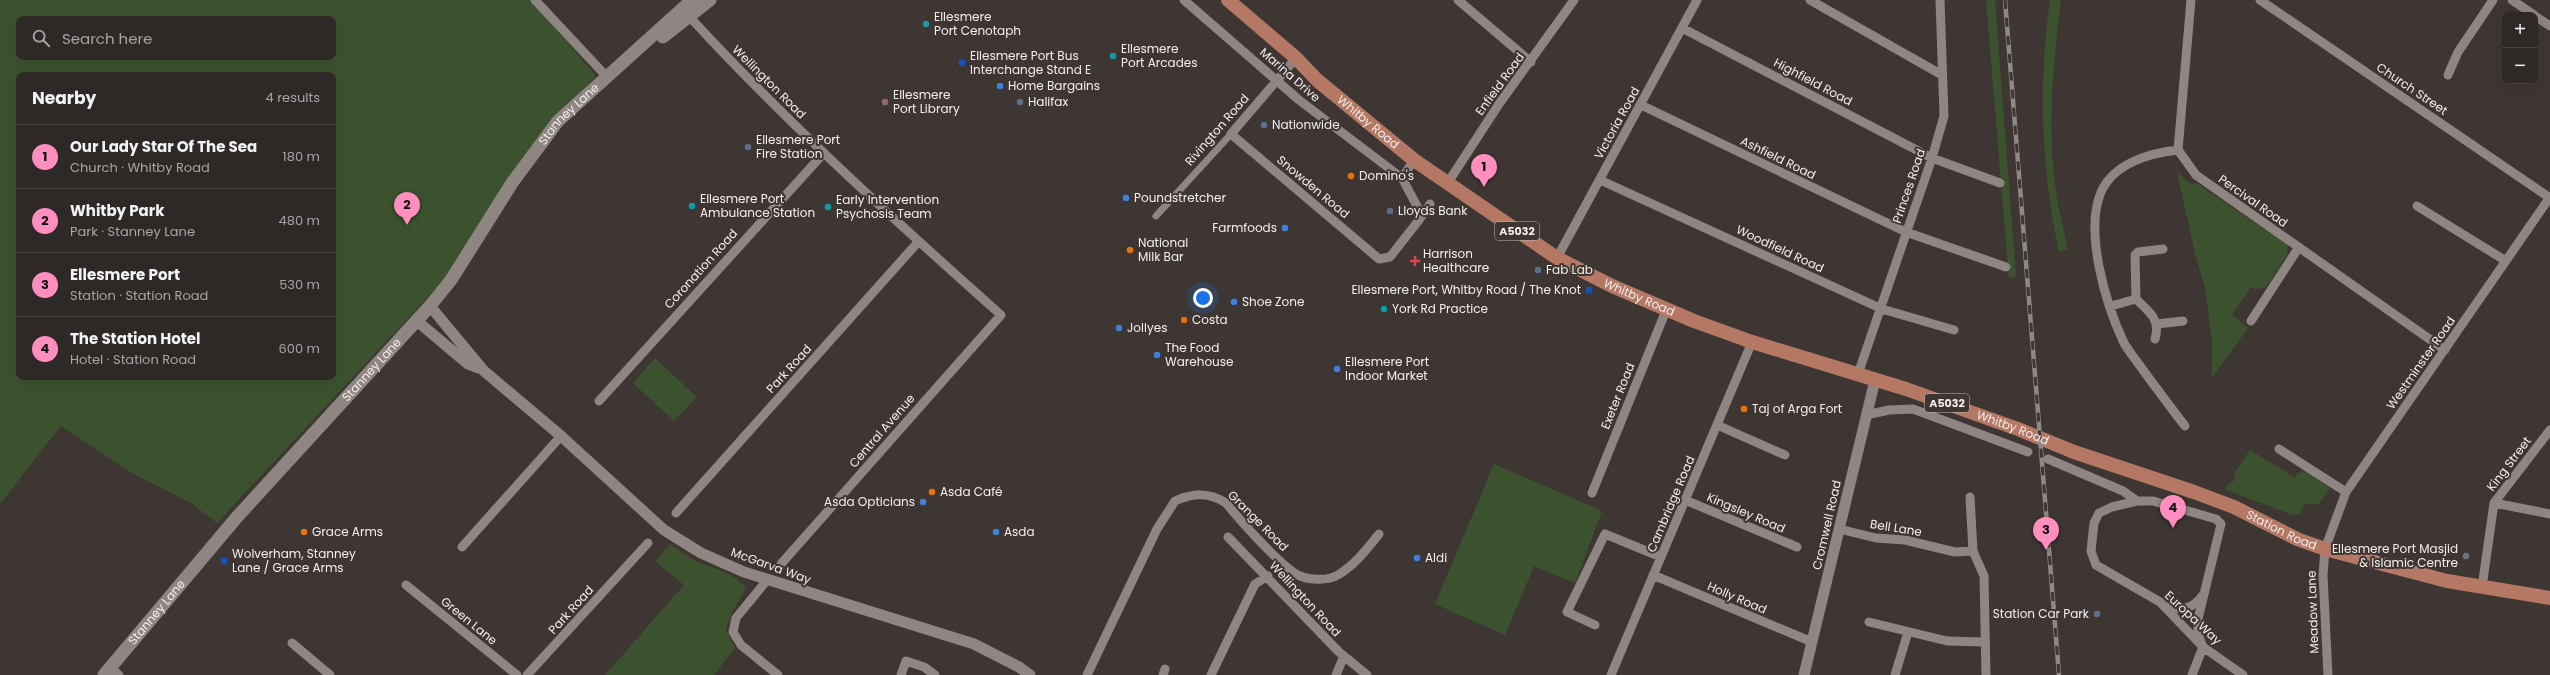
<!DOCTYPE html>
<meta charset="utf-8">
<style>
:root{--surface:#2e2826;--page:#3a3432;--text:#f1f3f6;--muted:#a7a6a7;--line:#494443;--accent:#fe8ebd}
body{margin:0;font-family:Poppins,sans-serif;background:var(--page);color:var(--text)}
.controls{position:absolute;right:12px;top:12px;display:grid;overflow:hidden;border-radius:8px;box-shadow:0 4px 16px #0002}
.controls button{width:36px;height:36px;display:grid;place-items:center;padding:0;border:0;border-bottom:1px solid var(--line);background:var(--surface);color:var(--text);font:20px sans-serif}
.you{position:absolute;left:1203px;top:298px;width:14px;height:14px;margin:-10px;border:3px solid #fff;border-radius:50%;background:#1a73e8;box-shadow:0 0 0 6px #1a73e833}
.badge{display:grid;place-items:center;width:26px;height:26px;border-radius:50%;background:var(--accent);color:#111;font-size:13px;font-weight:700}
.pin{position:absolute;translate:-50% -33px;filter:drop-shadow(0 1px 2px #0008)}
.pin::after{content:'';position:absolute;top:21px;width:14px;height:12px;background:inherit;clip-path:polygon(0 0,100% 0,50% 100%)}
.list{margin:0;padding:0;list-style:none}
h2{display:flex;justify-content:space-between;align-items:center;height:52px;margin:0;padding:0 16px;font-size:17px}
h2 small{font-size:13px;font-weight:400;color:var(--muted)}
.list li{display:grid;grid-template-columns:26px 1fr auto;gap:12px;align-items:center;box-sizing:border-box;height:64px;padding:0 16px;border-top:1px solid var(--line)}
.list b{display:block;font-size:15px;white-space:nowrap}
.list p{margin:0;font-size:13px;white-space:nowrap;color:var(--muted)}
.list em{font-size:13px;font-style:normal;color:var(--muted)}
.icon{flex:none;width:22px;height:22px;fill:none;stroke:currentColor;stroke-width:2;stroke-linecap:round;stroke-linejoin:round}
.map{position:relative;flex:none;width:2550px;height:675px;overflow:hidden}
.search{position:absolute;background:var(--surface);box-shadow:0 4px 16px #0002;left:16px;top:16px;width:320px;height:44px;display:flex;align-items:center;gap:10px;box-sizing:border-box;padding:0 14px;border-radius:8px;color:var(--muted);font-size:15px}
.panel{position:absolute;background:var(--surface);box-shadow:0 4px 16px #0002;left:16px;top:72px;width:320px;height:308px;border-radius:8px}
.map>svg:first-child{display:block}
.green{fill:#3c522e;fill-rule:evenodd}
.lines{fill:none;stroke-linecap:round;stroke-linejoin:round}
.pedestrian{stroke:#8f8582;stroke-width:7}
.minor{stroke:#8f8582;stroke-width:9}
.tertiary{stroke:#8f8582;stroke-width:11}
.secondary{stroke:#8f8582;stroke-width:13}
.primary{stroke:#b57865;stroke-width:14}
.rail-casing{stroke:#8f8986;stroke-width:4.5}
.rail{stroke:#3e3633;stroke-width:3;stroke-dasharray:9;stroke-linecap:butt}
.culture-dot{fill:#0f9aa8;stroke:#3e3633;stroke-width:1.5}
.transit-dot{fill:#1a4fb4;stroke:#3e3633;stroke-width:1.5}
.shop-dot{fill:#3f7fe0;stroke:#3e3633;stroke-width:1.5}
.education-dot{fill:#8d6e63;stroke:#3e3633;stroke-width:1.5}
.service-dot{fill:#5c6f8a;stroke:#3e3633;stroke-width:1.5}
.food-dot{fill:#e8710a;stroke:#3e3633;stroke-width:1.5}
.health-dot{fill:#e0444e;stroke:#3e3633;stroke-width:1.5}
.worship-dot{fill:#6b7280;stroke:#3e3633;stroke-width:1.5}
.labels{text-anchor:middle;stroke-width:4;stroke-linejoin:round;paint-order:stroke}
.shield{fill:#3e3633;stroke:#bdb7b4;stroke-width:1}
.shield-label{font-size:11px;font-weight:bold;fill:#f3eeec}
.poi-label{font-size:12px;fill:#f3eeec;stroke:#3e3633;text-anchor:start}
.street-label{font-size:12px;fill:#f3eeec;stroke:#3e3633}
</style>
<div class="map">
<svg width="2550" height="675" viewBox="0 0 2550 675">
<rect width="100%" height="100%" fill="#3e3633"/>
<!-- green -->
<path class="green" d="M 0,0 L 531,0 L 596,76 L 556,118 L 453,270 L 217,523 L 191,503 L 132,473 L 61,426 L 0,504 ZM 19,19 L 333,19 L 333,57 L 19,57 ZM 19,75 L 333,75 L 333,377 L 19,377 Z
M 1986,0 L 1995,0 L 2016,277 L 2009,278 Z
M 2050,0 L 2061,0 C 2053,64 2047,129 2056,193 C 2059,212 2064,231 2068,250 L 2059,252 C 2041,170 2038,83 2050,0 Z
M 2177,172 L 2191,184 L 2196,183 L 2288,245 L 2287,255 L 2265,288 L 2256,289 L 2251,287 L 2232,315 L 2248,328 L 2212,378 L 2212,341 L 2205,288 L 2195,253 Z
M 655,358 L 697,397 L 674,421 L 633,383 Z
M 2250,450 L 2294,477 L 2301,471 L 2308,472 L 2330,488 L 2318,505 L 2311,503 L 2304,505 L 2300,514 L 2293,515 L 2226,490 L 2227,485 L 2235,480 L 2234,474 Z
M 1494,464 L 1602,511 L 1575,583 L 1534,566 L 1505,635 L 1435,604 Z
M 670,544 C 678,550 686,555 694,560 C 711,568 736,573 746,589 L 733,610 L 726,630 L 735,648 L 714,675 L 605,675 L 684,585 L 655,561 Z"/>
<g class="lines">
<!-- pedestrian -->
<path class="pedestrian" d="M 1156,216 L 1231,134"/>
<!-- minor -->
<path class="minor" d="M 535,0 L 607,77
M 1184,0 L 1299,100 L 1402,178
M 1458,0 L 1531,62
M 1810,0 L 1942,75
M 2191,0 L 2178,150 L 2196,175 L 2445,350
M 2260,0 L 2550,198
M 2512,0 L 2534,15
M 686,13 C 784,120 892,218 1001,315 L 781,564
M 2535,16 L 2550,26
M 1682,28 L 1932,158 L 2000,183
M 1296,58 L 1231,134 L 1379,259 L 1390,257 L 1419,220 L 1418,208 L 1402,178 L 1414,160
M 2448,75 L 2458,52 L 2493,0
M 1641,105 L 1906,232 L 2006,267
M 2178,150 C 2150,153 2114,163 2101,192 C 2084,232 2106,305 2124,343 C 2129,352 2137,361 2143,370 C 2157,389 2171,408 2185,426
M 1600,180 L 1882,309 L 1954,330
M 1447,184 L 1499,104 L 1574,0
M 2417,206 L 2506,261
M 1419,220 L 1430,204
M 1557,258 L 1697,0
M 2136,299 C 2149,312 2161,319 2155,339
M 2111,306 L 2136,299 L 2135,255 L 2138,252 L 2163,249
M 2251,321 L 2299,247
M 2157,324 L 2183,321
M 1858,374 L 1932,158 L 1944,116 L 1940,0
M 599,401 L 823,154
M 1866,415 L 1889,410 L 1913,409 L 2028,452
M 1717,425 L 1785,455
M 2279,449 L 2346,492
M 2048,459 L 2123,491 L 2137,501
M 1592,493 L 1667,308
M 1970,497 L 1973,551 L 1984,576 L 1986,675
M 1685,500 L 1797,547
M 2494,503 L 2550,514
M 676,513 L 919,241
M 1839,529 L 1876,538 L 1905,540 L 1955,552 L 1973,551
M 1228,537 L 1339,652 L 1367,675
M 462,547 L 561,436
M 1653,575 L 1812,642
M 768,579 L 736,618 L 733,632 L 741,645 L 778,675
M 406,585 L 517,675
M 2482,587 L 2494,503 L 2550,430
M 2166,607 C 2182,610 2192,610 2202,596
M 1869,622 L 1947,641 L 1984,642
M 1595,625 L 1567,612 L 1605,534 L 1661,557
M 292,643 L 330,675
M 2203,647 L 2198,634 L 2198,619 L 2221,524 L 2216,519 L 2153,501 L 2137,501 L 2112,507 L 2099,513 L 2094,523 L 2091,551 L 2096,565 L 2160,602 L 2203,647 L 2243,675
M 110,667 L 119,675
M 527,675 L 648,543
M 901,675 L 906,661 L 924,667 L 935,675
M 1087,675 L 1157,529 L 1175,501 C 1193,493 1209,492 1226,503 C 1239,519 1283,569 1300,576 C 1310,580 1328,581 1338,575 C 1355,565 1367,549 1379,534
M 1163,675 L 1165,669
M 1211,675 L 1255,584 L 1268,576
M 1336,675 L 1344,656
M 1611,675 L 1752,342
M 1895,675 L 1908,632
M 2192,675 L 2203,647
M 2328,675 L 2323,575 L 2325,549 L 2346,492 L 2550,197"/>
<!-- tertiary -->
<path class="tertiary" d="M 430,306 L 484,371 L 561,436 L 664,530 L 701,553 L 744,572 L 974,644 L 1019,667 L 1030,675
M 417,321 L 468,364 L 478,368
M 1804,675 L 1875,380"/>
<!-- secondary -->
<g class="secondary">
<path d="M 663,37 L 710,0"/>
<path id="s1" d="M 104,675 L 237,517 L 430,306 L 451,280 L 512,183 L 558,121 L 692,0"/>
</g>
<!-- primary -->
<path class="primary" id="s2" d="M 1228,0 L 1296,58 L 1317,80 L 1414,160 L 1557,258 L 1612,286 L 1694,321 L 1752,342 L 1906,389 L 2018,429 L 2074,452 L 2194,492 L 2234,507 L 2297,539 L 2325,549 L 2447,581 L 2550,598"/>
<defs>
<path id="rail" d="M 2005,0 L 2059,675"/>
</defs>
<!-- rail casing -->
<use href="#rail" class="rail-casing"/>
<!-- rail -->
<use href="#rail" class="rail"/>
</g>
<!-- markers -->
<g class="culture-dot">
<circle cx="926" cy="24" r="4"/>
<circle cx="1113" cy="56" r="4"/>
<circle cx="692" cy="206" r="4"/>
<circle cx="828" cy="207" r="4"/>
<circle cx="1384" cy="309" r="4"/>
</g>
<g class="transit-dot">
<rect x="958" y="59" width="8" height="8" rx="2"/>
<rect x="1585" y="286" width="8" height="8" rx="2"/>
<rect x="220" y="557" width="8" height="8" rx="2"/>
</g>
<g class="shop-dot">
<circle cx="1000" cy="86" r="4"/>
<circle cx="1126" cy="198" r="4"/>
<circle cx="1285" cy="228" r="4"/>
<circle cx="1234" cy="302" r="4"/>
<circle cx="1119" cy="328" r="4"/>
<circle cx="1157" cy="355" r="4"/>
<circle cx="1337" cy="369" r="4"/>
<circle cx="923" cy="502" r="4"/>
<circle cx="996" cy="532" r="4"/>
<circle cx="1417" cy="558" r="4"/>
</g>
<circle class="education-dot" cx="885" cy="102" r="4"/>
<g class="service-dot">
<circle cx="1020" cy="102" r="4"/>
<circle cx="1264" cy="125" r="4"/>
<circle cx="748" cy="147" r="4"/>
<circle cx="1390" cy="211" r="4"/>
<circle cx="1538" cy="270" r="4"/>
<circle cx="2097" cy="614" r="4"/>
</g>
<g class="food-dot">
<circle cx="1351" cy="176" r="4"/>
<circle cx="1130" cy="250" r="4"/>
<circle cx="1184" cy="320" r="4"/>
<circle cx="1744" cy="409" r="4"/>
<circle cx="932" cy="492" r="4"/>
<circle cx="304" cy="532" r="4"/>
</g>
<path class="health-dot" d="M1413 255h4v4h4v4h-4v4h-4v-4h-4v-4h4z"/>
<circle class="worship-dot" cx="2466" cy="556" r="4"/>
<g class="labels">
<!-- shield labels -->
<g class="shield">
<rect x="1495" y="222" width="44" height="18" rx="3"/>
<rect x="1925" y="394" width="44" height="18" rx="3"/>
</g>
<g class="shield-label">
<text x="1517" y="235">A5032</text>
<text x="1947" y="407">A5032</text>
</g>
<!-- poi labels -->
<g class="poi-label">
<text x="934" y="21">Ellesmere<tspan x="934" dy="14">Port Cenotaph</tspan></text>
<text x="1121" y="53">Ellesmere<tspan x="1121" dy="14">Port Arcades</tspan></text>
<text x="970" y="60">Ellesmere Port Bus<tspan x="970" dy="14">Interchange Stand E</tspan></text>
<text x="1008" y="90">Home Bargains</text>
<text x="893" y="99">Ellesmere<tspan x="893" dy="14">Port Library</tspan></text>
<text x="1028" y="106">Halifax</text>
<text x="1272" y="129">Nationwide</text>
<text x="756" y="144">Ellesmere Port<tspan x="756" dy="14">Fire Station</tspan></text>
<text x="1359" y="180">Domino's</text>
<text x="1134" y="202">Poundstretcher</text>
<text x="700" y="203">Ellesmere Port<tspan x="700" dy="14">Ambulance Station</tspan></text>
<text x="836" y="204">Early Intervention<tspan x="836" dy="14">Psychosis Team</tspan></text>
<text x="1398" y="215">Lloyds Bank</text>
<text x="1277" y="232" text-anchor="end">Farmfoods</text>
<text x="1138" y="247">National<tspan x="1138" dy="14">Milk Bar</tspan></text>
<text x="1423" y="258">Harrison<tspan x="1423" dy="14">Healthcare</tspan></text>
<text x="1546" y="274">Fab Lab</text>
<text x="1581" y="294" text-anchor="end">Ellesmere Port, Whitby Road / The Knot</text>
<text x="1242" y="306">Shoe Zone</text>
<text x="1392" y="313">York Rd Practice</text>
<text x="1192" y="324">Costa</text>
<text x="1127" y="332">Jollyes</text>
<text x="1165" y="352">The Food<tspan x="1165" dy="14">Warehouse</tspan></text>
<text x="1345" y="366">Ellesmere Port<tspan x="1345" dy="14">Indoor Market</tspan></text>
<text x="1752" y="413">Taj of Arga Fort</text>
<text x="940" y="496">Asda Café</text>
<text x="915" y="506" text-anchor="end">Asda Opticians</text>
<text x="312" y="536">Grace Arms</text>
<text x="1004" y="536">Asda</text>
<text x="2458" y="553" text-anchor="end">Ellesmere Port Masjid<tspan x="2458" dy="14">&amp; Islamic Centre</tspan></text>
<text x="232" y="558">Wolverham, Stanney<tspan x="232" dy="14">Lane / Grace Arms</tspan></text>
<text x="1425" y="562">Aldi</text>
<text x="2089" y="618" text-anchor="end">Station Car Park</text>
</g>
<!-- street labels -->
<g class="street-label">
<text transform="translate(1290 75) rotate(41)" y="4">Marina Drive</text>
<text transform="translate(769 82) rotate(45)" y="4">Wellington Road</text>
<text transform="translate(1813 82) rotate(28)" y="4">Highfield Road</text>
<text transform="translate(1500 84) rotate(-54)" y="4">Enfield Road</text>
<text transform="translate(2412 89) rotate(34)" y="4">Church Street</text>
<text dy="4" stroke="none"><textPath href="#s1" startOffset="730">Stanney Lane</textPath></text>
<text dy="4" stroke="none"><textPath href="#s2" startOffset="186">Whitby Road</textPath></text>
<text transform="translate(1617 123) rotate(-61)" y="4">Victoria Road</text>
<text transform="translate(1217 130) rotate(-49)" y="4">Rivington Road</text>
<text transform="translate(1778 158) rotate(26)" y="4">Ashfield Road</text>
<text transform="translate(1909 186) rotate(-71)" y="4">Princes Road</text>
<text transform="translate(1313 187) rotate(40)" y="4">Snowden Road</text>
<text transform="translate(2253 201) rotate(35)" y="4">Percival Road</text>
<text transform="translate(1780 249) rotate(25)" y="4">Woodfield Road</text>
<text transform="translate(701 269) rotate(-48)" y="4">Coronation Road</text>
<text dy="4" stroke="none"><textPath href="#s2" startOffset="510">Whitby Road</textPath></text>
<text transform="translate(2421 363) rotate(-55)" y="4">Westminster Road</text>
<text transform="translate(789 369) rotate(-48)" y="4">Park Road</text>
<text dy="4" stroke="none"><textPath href="#s1" startOffset="406">Stanney Lane</textPath></text>
<text transform="translate(1618 396) rotate(-68)" y="4">Exeter Road</text>
<text dy="4" stroke="none"><textPath href="#s2" startOffset="906">Whitby Road</textPath></text>
<text transform="translate(882 431) rotate(-49)" y="4">Central Avenue</text>
<text transform="translate(2509 464) rotate(-53)" y="4">King Street</text>
<text transform="translate(1671 504) rotate(-67)" y="4">Cambridge Road</text>
<text transform="translate(1746 513) rotate(23)" y="4">Kingsley Road</text>
<text transform="translate(1258 521) rotate(45)" y="4">Grange Road</text>
<text transform="translate(1827 525) rotate(-77)" y="4">Cromwell Road</text>
<text transform="translate(1896 528) rotate(9)" y="4">Bell Lane</text>
<text dy="4" stroke="none"><textPath href="#s2" startOffset="1194">Station Road</textPath></text>
<text transform="translate(771 566) rotate(20)" y="4">McGarva Way</text>
<text transform="translate(1737 598) rotate(23)" y="4">Holly Road</text>
<text transform="translate(1305 599) rotate(47)" y="4">Wellington Road</text>
<text transform="translate(571 610) rotate(-48)" y="4">Park Road</text>
<text dy="4" stroke="none"><textPath href="#s1" startOffset="82">Stanney Lane</textPath></text>
<text transform="translate(2313 612) rotate(-92)" y="4">Meadow Lane</text>
<text transform="translate(2193 618) rotate(43)" y="4">Europa Way</text>
<text transform="translate(469 621) rotate(39)" y="4">Green Lane</text>
</g>
</g>
</svg>
<div class="controls">
<button>+</button>
<button>−</button>
</div>
<div class="you"></div>
<div class="pin badge" style="left:1484px;top:187px">1</div>
<div class="pin badge" style="left:407px;top:225px">2</div>
<div class="pin badge" style="left:2046px;top:550px">3</div>
<div class="pin badge" style="left:2173px;top:528px">4</div>
<div class="search"><svg class="icon" aria-label="search" viewBox="0 0 24 24"><circle cx="10" cy="10" r="6"/><path d="M15 15l6 6"/></svg>Search here</div>
<section class="panel">
<h2>Nearby<small>4 results</small></h2>
<ul class="list">
<li><span class="badge">1</span><div><b>Our Lady Star Of The Sea</b><p>Church · Whitby Road</p></div><em>180 m</em></li>
<li><span class="badge">2</span><div><b>Whitby Park</b><p>Park · Stanney Lane</p></div><em>480 m</em></li>
<li><span class="badge">3</span><div><b>Ellesmere Port</b><p>Station · Station Road</p></div><em>530 m</em></li>
<li><span class="badge">4</span><div><b>The Station Hotel</b><p>Hotel · Station Road</p></div><em>600 m</em></li>
</ul>
</section>
</div>
